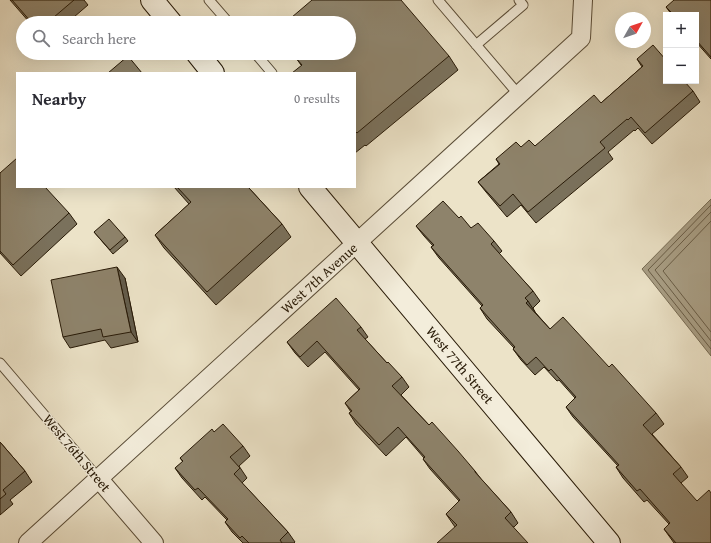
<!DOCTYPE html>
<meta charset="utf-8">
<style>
:root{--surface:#fff;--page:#f2f2f3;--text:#2b2b33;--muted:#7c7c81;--line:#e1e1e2}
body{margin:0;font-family:"Gentium Book Plus",serif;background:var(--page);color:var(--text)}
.controls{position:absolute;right:12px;top:12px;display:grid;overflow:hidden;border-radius:0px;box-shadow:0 4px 16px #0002}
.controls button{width:36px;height:36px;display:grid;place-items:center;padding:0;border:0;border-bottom:1px solid var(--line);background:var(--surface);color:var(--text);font:20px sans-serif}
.compass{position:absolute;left:615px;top:12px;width:36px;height:36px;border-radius:50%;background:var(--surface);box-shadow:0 4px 16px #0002;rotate:50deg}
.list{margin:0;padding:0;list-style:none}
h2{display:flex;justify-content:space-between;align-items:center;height:52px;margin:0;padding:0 16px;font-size:17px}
h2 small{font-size:13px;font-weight:400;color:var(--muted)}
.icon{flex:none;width:22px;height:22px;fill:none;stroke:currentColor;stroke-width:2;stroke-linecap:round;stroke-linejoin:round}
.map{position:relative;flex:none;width:711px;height:543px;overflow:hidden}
.search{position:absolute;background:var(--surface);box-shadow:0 4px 16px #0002;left:16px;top:16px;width:340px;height:44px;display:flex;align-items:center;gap:10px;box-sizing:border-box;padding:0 14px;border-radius:22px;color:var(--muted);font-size:15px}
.panel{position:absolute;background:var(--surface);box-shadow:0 4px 16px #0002;left:16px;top:72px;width:340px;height:116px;border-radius:0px}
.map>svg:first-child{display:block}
.water{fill:#a99f86;stroke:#756a53}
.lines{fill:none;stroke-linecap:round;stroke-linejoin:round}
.shore{stroke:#685c46;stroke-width:1}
.lane-casing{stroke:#594c37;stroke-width:11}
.street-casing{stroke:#594c37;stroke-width:20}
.secondary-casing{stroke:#281a07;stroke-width:24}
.lane{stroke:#f3eddb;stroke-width:9}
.street{stroke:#f3eddb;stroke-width:18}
.secondary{stroke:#f3eddb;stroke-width:22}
.wall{fill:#7a715c;stroke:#281a07}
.shaded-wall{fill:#635c4b;stroke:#281a07}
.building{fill:#8e836b;stroke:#281a07}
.labels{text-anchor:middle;stroke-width:3;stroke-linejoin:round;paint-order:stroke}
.street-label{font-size:14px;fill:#281a07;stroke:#f3eddb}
</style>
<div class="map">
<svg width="711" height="543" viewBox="0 0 711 543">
<rect width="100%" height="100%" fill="#ece3c8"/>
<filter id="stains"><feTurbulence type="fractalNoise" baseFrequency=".005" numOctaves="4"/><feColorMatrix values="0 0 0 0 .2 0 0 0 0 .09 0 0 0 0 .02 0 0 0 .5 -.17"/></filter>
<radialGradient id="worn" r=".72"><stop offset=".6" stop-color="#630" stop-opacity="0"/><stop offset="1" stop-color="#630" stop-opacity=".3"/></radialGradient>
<!-- water -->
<path class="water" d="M 711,199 L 711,356 L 642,269 Z"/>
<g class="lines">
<!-- shore -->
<path class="shore" d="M 711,205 L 648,270 L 711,349
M 711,212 L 655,270 L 711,341
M 711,221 L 663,271 L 711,332"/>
<defs>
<path id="lane" d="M 209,0 L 229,23
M 438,0 L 519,95
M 476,45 L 523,5 L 519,0
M 255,53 L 272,73
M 0,363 L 98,478"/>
<path id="street" d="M 98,478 L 154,543
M 28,543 L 581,38 L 583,0"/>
<path id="secondary" d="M 152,0 L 171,23
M 197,53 L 213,73
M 310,187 L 609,543"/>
</defs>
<!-- lane casing -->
<use href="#lane" class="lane-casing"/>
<!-- street casing -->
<use href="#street" class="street-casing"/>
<!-- secondary casing -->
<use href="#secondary" class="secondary-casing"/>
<!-- lane -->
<use href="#lane" class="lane"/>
<!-- street -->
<use href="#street" class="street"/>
<!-- secondary -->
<use href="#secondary" class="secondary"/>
</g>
<!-- wall -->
<path class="wall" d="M 10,0 L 84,0 L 88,5 L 67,23 L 30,23 Z
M 711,0 L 711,59 L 696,42 L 696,15 L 672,15 L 666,7 Z
M 449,56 L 458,70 L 366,146 L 365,145 L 355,153 L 355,73 L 301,65 L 296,58 Z
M 637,59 L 693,91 L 700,102 L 652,144 L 638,128 L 635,131 L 634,130 L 608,152 L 613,159 L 536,223 L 521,205 L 507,217 L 486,192 L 478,182 L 499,164 L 496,159 L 521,147 L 535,146 L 601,103 L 642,67 Z
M 0,173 L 69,213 L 77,224 L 21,276 L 0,253 Z
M 174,187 L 248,187 L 282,224 L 291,237 L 216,305 L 164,248 L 155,235 L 189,204 Z
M 459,218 L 471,228 L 494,241 L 502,251 L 499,254 L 533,291 L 540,301 L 533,308 L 535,312 L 550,329 L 609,367 L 656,413 L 664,424 L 652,434 L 681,467 L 688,477 L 681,483 L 711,543 L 674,543 L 664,529 L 669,524 L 647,500 L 644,502 L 623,478 L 616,467 L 618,466 L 573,417 L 566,407 L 575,398 L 559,380 L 557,381 L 544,367 L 535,375 L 521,360 L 513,349 L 514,348 L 487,319 L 480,308 L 482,306 L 439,258 L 431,247 L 433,246 L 424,236 L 416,226 Z
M 94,232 L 125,237 L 128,241 L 113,254 Z
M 125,278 L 138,342 L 111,348 L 105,340 L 70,348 L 63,337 Z
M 361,327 L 368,337 L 365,339 L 387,363 L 402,377 L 409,387 L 401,395 L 429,425 L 475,471 L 481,479 L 511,512 L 518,523 L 514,527 L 455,527 L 446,514 L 459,501 L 430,469 L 423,459 L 424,458 L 406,437 L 386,456 L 356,424 L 349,413 L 351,412 L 345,403 L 359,390 L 325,352 L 308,367 L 295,353 L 287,342 Z
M 0,442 L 25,471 L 32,482 L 10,500 L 13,504 L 0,515 Z
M 243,446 L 250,456 L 239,466 L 247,478 L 242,483 L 288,532 L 295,542 L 294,543 L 243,543 L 232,532 L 225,522 L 227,520 L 205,497 L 202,500 L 182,478 L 175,468 L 183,462 L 180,458 Z"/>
<!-- shaded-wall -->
<path class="shaded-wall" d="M 117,267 L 125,278 L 138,342 L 131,332 Z
M 528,301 L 535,312 L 534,313 L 526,303 Z"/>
<!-- building -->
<path class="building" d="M 12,0 L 74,0 L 47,23 L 32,23 Z
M 312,0 L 401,0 L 449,56 L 357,133 L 356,132 L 355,132 L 355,73 L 292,73 L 302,65 L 296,58 L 302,53 L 349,53 L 349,23 L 285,23 Z
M 674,0 L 711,0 L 711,57 L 696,40 L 696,15 L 674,15 L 666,7 Z
M 653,45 L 666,60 L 666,81 L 684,81 L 693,91 L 645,133 L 631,117 L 628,120 L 627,119 L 600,142 L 605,148 L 528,212 L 513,194 L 500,206 L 478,182 L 500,164 L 496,159 L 516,142 L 521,147 L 529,140 L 535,146 L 594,95 L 601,103 L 643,66 L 637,59 Z
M 128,56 L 142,73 L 108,73 Z
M 17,158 L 17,187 L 45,187 L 69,213 L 13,265 L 0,251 L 0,173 Z
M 177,187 L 248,187 L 282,224 L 207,292 L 155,235 L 191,202 Z
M 443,201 L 459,218 L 461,216 L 471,228 L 478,223 L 494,241 L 491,244 L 533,291 L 525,298 L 528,301 L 526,303 L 550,329 L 563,317 L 609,367 L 612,364 L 656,413 L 643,425 L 681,467 L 673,474 L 697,501 L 709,490 L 711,493 L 711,543 L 676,543 L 664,529 L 670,523 L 640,489 L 637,491 L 616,467 L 619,465 L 566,407 L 576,397 L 551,369 L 549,371 L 536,357 L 527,365 L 513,349 L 515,347 L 480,308 L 483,305 L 431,247 L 434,245 L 416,226 Z
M 109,219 L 125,237 L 110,250 L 94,232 Z
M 117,267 L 131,332 L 103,337 L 101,329 L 63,337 L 51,280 Z
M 336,298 L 361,327 L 357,330 L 387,363 L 388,362 L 402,377 L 392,386 L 429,425 L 432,422 L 458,451 L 475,471 L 475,472 L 511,512 L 505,518 L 528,543 L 437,543 L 457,525 L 446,514 L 460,500 L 423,459 L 425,457 L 398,427 L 379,445 L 349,413 L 352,411 L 345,403 L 360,389 L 317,341 L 300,357 L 287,342 Z
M 223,424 L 243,446 L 230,457 L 240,468 L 234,474 L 288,532 L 280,540 L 282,543 L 249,543 L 242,536 L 240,538 L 225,522 L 228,519 L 198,488 L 195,490 L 175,468 L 183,461 L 180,458 L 212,429 L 214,432 Z
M 0,442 L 25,471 L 3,490 L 6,494 L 0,499 Z"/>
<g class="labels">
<!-- street labels -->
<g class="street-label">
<text transform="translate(319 278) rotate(-42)" y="5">West 7th Avenue</text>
<text transform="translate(460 365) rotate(50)" y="5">West 77th Street</text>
<text transform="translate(77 453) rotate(50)" y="5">West 76th Street</text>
</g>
</g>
<rect width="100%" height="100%" filter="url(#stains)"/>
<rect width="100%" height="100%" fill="url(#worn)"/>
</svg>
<div class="controls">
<button>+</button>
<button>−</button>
</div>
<svg class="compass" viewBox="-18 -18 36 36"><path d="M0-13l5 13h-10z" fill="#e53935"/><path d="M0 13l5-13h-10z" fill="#7c7c81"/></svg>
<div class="search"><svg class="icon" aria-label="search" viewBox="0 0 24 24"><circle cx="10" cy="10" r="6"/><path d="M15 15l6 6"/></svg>Search here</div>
<section class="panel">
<h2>Nearby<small>0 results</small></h2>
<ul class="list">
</ul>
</section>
</div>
